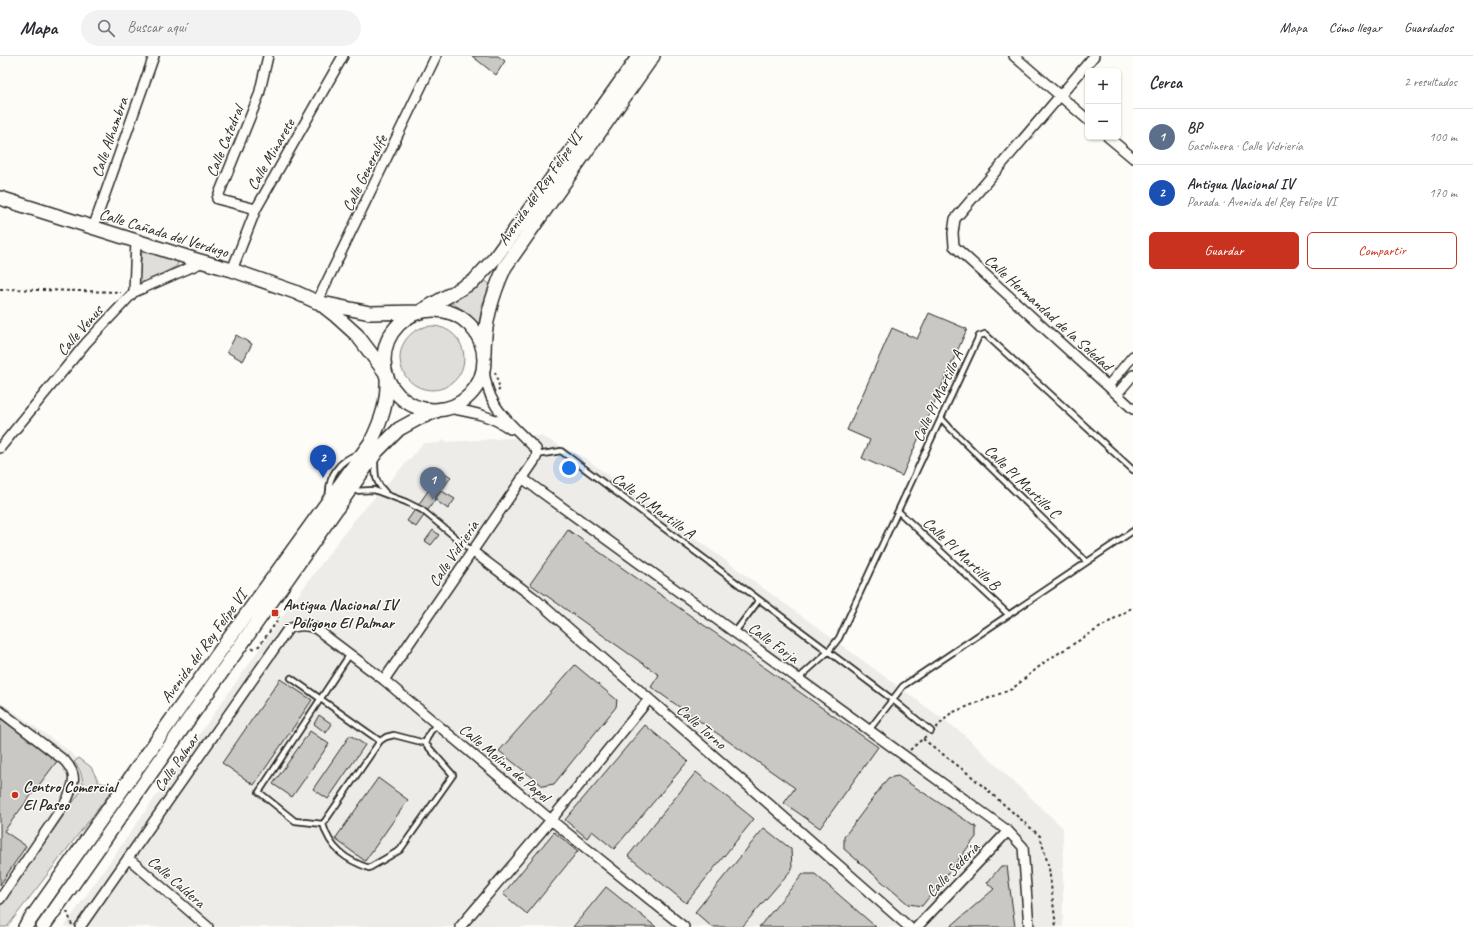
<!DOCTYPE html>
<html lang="es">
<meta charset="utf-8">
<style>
:root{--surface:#fff;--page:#f2f2f3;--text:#2b2b33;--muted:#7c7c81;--line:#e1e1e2;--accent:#c8321e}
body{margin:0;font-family:Caveat,sans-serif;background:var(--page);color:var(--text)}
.controls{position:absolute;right:12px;top:12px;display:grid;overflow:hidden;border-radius:6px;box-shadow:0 1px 3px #0004}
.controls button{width:36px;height:36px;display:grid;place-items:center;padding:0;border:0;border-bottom:1px solid var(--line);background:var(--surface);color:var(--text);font:20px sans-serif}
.you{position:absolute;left:569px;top:412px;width:14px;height:14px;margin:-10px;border:3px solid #fff;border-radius:50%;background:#1a73e8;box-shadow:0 0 0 6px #1a73e833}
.badge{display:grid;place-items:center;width:26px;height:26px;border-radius:50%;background:var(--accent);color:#fff;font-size:13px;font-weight:700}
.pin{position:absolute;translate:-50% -33px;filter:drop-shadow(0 1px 2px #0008)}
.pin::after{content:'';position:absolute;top:21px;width:14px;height:12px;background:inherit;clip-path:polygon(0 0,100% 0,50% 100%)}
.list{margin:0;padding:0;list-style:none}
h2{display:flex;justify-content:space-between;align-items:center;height:52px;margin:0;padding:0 16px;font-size:17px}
h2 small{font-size:13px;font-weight:400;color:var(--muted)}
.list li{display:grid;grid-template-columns:26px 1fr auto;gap:12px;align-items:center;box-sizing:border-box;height:56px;padding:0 16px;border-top:1px solid var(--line)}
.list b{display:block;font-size:15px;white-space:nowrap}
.list p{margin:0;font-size:13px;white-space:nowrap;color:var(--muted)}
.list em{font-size:13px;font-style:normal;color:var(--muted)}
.actions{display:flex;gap:8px;padding:12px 16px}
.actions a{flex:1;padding:9px 0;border:1px solid var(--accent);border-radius:6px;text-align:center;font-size:14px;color:var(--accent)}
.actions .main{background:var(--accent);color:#fff}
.icon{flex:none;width:22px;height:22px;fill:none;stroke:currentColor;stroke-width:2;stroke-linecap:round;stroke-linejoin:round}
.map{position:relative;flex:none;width:1133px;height:871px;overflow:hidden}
header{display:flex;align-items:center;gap:24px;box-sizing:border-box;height:56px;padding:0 20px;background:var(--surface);border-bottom:1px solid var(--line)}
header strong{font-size:19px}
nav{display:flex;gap:22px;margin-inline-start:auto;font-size:14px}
.search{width:280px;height:36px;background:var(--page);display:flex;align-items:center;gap:10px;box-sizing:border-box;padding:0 14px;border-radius:22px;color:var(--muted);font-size:15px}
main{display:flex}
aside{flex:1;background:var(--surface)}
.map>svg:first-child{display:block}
.built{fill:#edece8}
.green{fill:#dfdeda;stroke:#858482}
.building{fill:#c9c8c4;stroke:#2b2b2b}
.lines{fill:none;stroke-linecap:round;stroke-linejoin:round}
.lane-casing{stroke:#2b2b2b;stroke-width:8}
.street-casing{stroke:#2b2b2b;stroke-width:12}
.secondary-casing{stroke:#2b2b2b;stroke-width:16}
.path{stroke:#2b2b2b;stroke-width:2;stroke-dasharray:3 3;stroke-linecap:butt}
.lane{stroke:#fdfcf7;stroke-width:4.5}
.street{stroke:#fdfcf7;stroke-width:9}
.secondary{stroke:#fdfcf7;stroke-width:13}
.poi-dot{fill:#c8321e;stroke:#fdfcf7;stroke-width:1.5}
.labels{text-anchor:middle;stroke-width:3;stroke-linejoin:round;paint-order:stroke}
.street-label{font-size:16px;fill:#2b2b2b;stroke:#fdfcf7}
.poi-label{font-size:16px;font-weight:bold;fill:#2b2b2b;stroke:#fdfcf7;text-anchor:start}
</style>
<header>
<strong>Mapa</strong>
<div class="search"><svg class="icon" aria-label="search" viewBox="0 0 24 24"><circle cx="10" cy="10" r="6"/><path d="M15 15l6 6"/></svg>Buscar aquí</div>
<nav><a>Mapa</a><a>Cómo llegar</a><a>Guardados</a></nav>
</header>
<main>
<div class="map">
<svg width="1133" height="871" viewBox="0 0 1133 871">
<rect width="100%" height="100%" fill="#fdfcf7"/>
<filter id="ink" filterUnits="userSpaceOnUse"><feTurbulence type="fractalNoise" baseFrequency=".025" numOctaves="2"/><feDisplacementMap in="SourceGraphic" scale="8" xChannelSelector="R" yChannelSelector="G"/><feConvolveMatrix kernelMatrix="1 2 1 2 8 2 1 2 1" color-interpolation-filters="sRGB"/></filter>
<g filter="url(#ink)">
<!-- built -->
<path class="built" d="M 541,380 L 585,402 L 962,677 L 1063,772 L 1063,871 L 64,871 L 284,558 L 355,463 L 416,396 L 423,387 L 439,387 L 444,384 L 447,386 Z
M 0,646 L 65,692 L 95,718 L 111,736 L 7,871 L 0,871 Z"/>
<!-- green -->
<path class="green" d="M 142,194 L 178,205 L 177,210 L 144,227 L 139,224 Z
M 483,223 L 491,229 L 482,249 L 479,268 L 465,255 L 450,246 L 470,235 Z
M400 302a32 32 0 1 1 64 0a32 32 0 1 1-64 0Z
M 79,702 L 91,711 L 99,727 L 108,728 L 111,736 L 7,871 L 0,871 L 0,850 L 83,732 C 83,721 81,714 74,706 Z"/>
<!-- building -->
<path class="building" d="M 472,0 L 498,0 L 505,5 L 496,19 Z
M 929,257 L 967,273 L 902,420 L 862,402 L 870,384 L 847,374 L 892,272 L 917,283 Z
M 236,279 L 252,288 L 243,305 L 227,296 Z
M 442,415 L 451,421 L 416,471 L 407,465 Z
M 440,434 L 455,443 L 448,453 L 434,443 Z
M 433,474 L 439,479 L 431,489 L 425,485 Z
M 568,474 L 878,691 L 820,772 L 784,747 L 795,732 L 651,631 L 659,619 L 530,528 Z
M 575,609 L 617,644 L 616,651 L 554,728 L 543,730 L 499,695 Z
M 280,623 L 312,644 L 254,729 L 222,707 Z
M 319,659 L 332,668 L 326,677 L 314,668 Z
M 0,662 L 58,704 L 4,775 L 26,790 L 0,829 Z
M 645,669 L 688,705 L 614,793 L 592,775 L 587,782 L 565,764 Z
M 310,675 L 329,688 L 292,741 L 273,728 Z
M 350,679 L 365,689 L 328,743 L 313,733 Z
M 696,716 L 754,763 L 686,847 L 628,800 Z
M 898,720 L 976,771 L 976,781 L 922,850 L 908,848 L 844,793 L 844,781 L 888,722 Z
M 378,722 L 408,744 L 365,805 L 335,783 Z
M 764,772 L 791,793 L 792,813 L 742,871 L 712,871 L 695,856 Z
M 554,776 L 578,795 L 527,858 L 503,838 Z
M 1001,810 L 1007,810 L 1015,871 L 950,871 L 994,833 L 987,827 Z
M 803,818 L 815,818 L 876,871 L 759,871 Z
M 606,831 L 656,871 L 573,871 Z"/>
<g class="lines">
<defs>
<path id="lane" d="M 941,362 L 950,372 L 1087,506
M 537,399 L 561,395 L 893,644 L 931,675
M 375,405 C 375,419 375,426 385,436
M 353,435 L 374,434 L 406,446 L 422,454 L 472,495
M 329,439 C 328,419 340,404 358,398
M 898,455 L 1009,559
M 735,576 L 759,544
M 291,622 L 380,685
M 799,622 L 828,596 L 839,582 L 979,280 L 985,278 L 1133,414
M 869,674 L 903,630 L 1133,475
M 425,687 L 394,679 L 386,681 L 380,685 L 323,768 C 330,793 346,804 369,812 L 400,794 L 453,719 L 425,687 L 430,676 L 437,668
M 323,768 L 295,765 L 259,736 L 350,598"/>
<path id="street" d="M 1014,0 L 1088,64
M 1094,0 L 955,163 L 953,177 L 954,190 L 1133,353
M 1108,81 L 1133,102
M 256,153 L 217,143 L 259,39 L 268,0
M 93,172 L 154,0
M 232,214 L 256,153 L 343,0
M 134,236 L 136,185
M 317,246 L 436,0
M 1108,330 L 1133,300
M 1117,338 L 1133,319
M 448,352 C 471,356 491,359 510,373
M 0,392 L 86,287 L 134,236 L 203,206
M 522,422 L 1008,775 L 1023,791 L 1029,871
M 472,495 L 533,541 L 909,871
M 384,624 L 535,404 L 537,399 L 536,393 C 509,366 485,350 484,309
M 0,655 L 65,705 C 78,720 74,727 67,744 L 0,843
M 128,802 L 208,871
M 80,871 L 288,573 C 298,569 305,569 315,572 L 384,624 L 551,764 L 684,871
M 460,871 L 551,764 L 649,643
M 917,871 L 1008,775"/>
<path id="secondary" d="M 0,142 L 193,203 L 232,214 L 295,236 L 317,246 L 370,257 L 419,256
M 322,249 L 336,260 L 357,279 L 385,316
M384 304a50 50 0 1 1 100 0a50 50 0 1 1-100 0Z
M 423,254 L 474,225 L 495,202 L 639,0
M 484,297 C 484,266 492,239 505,211 L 653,0
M 25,871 L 225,588 L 371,386 C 382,363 388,346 387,321
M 43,871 L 377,395 L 399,373 L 419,362 L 441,353"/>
</defs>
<!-- lane casing -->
<use href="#lane" class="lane-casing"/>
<!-- street casing -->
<use href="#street" class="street-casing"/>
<!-- secondary casing -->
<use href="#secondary" class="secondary-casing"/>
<!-- path -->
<path class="path" d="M 0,233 L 121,236
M 495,316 L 500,333 L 498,335
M 252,593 L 259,590 L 278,564 L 279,554
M 936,672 L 951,657 L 1012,633 L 1046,605 L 1133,551
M 923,683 L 970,719 L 1040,780 L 1049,812 L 1056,871
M 910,694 L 926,680
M 67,855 L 72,869"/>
<!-- lane -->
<use href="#lane" class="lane"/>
<!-- street -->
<use href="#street" class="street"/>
<!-- secondary -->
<use href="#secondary" class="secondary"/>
</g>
</g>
<!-- markers -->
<g class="poi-dot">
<rect x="271" y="553" width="8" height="8" rx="2"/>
<circle cx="15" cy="739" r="4"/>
</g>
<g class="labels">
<!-- street labels -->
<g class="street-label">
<text transform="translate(109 81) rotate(-71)" y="6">Calle Alhambra</text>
<text transform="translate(224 85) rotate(-68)" y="6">Calle Catedral</text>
<text transform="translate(270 98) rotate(-60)" y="6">Calle Minarete</text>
<text transform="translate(364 117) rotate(-64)" y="6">Calle Generalife</text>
<text transform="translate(539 132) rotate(-55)" y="6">Avenida del Rey Felipe VI</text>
<text transform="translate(164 176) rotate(17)" y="6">Calle Cañada del Verdugo</text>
<text transform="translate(1049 256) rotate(42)" y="6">Calle Hermandad de la Soledad</text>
<text transform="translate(79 274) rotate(-49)" y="6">Calle Venus</text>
<text transform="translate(937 340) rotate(-65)" y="6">Calle Pl Martillo A</text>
<text transform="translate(1023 425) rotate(44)" y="6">Calle Pl Martillo C</text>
<text transform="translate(654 449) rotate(37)" y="6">Calle Pl Martillo A</text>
<text transform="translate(453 497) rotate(-56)" y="6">Calle Vidriería</text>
<text transform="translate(962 497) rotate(43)" y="6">Calle Pl Martillo B</text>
<text transform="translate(774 586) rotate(36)" y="6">Calle Forja</text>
<text transform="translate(203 590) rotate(-54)" y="6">Avenida del Rey Felipe VI</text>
<text transform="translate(702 670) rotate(41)" y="6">Calle Torno</text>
<text transform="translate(176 706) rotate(-55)" y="6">Calle Palmar</text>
<text transform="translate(505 706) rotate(40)" y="6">Calle Molino de Papel</text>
<text transform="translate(952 813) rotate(-46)" y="6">Calle Sedería</text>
<text transform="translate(177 825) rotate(41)" y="6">Calle Caldera</text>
</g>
<!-- poi labels -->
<g class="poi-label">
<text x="283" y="554">Antigua Nacional IV<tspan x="283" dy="18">- Polígono El Palmar</tspan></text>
<text x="23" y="736">Centro Comercial<tspan x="23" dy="18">El Paseo</tspan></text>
</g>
</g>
</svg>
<div class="controls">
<button>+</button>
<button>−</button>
</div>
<div class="you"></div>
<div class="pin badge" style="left:433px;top:444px;background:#5c6f8a">1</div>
<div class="pin badge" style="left:323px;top:422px;background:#1a4fb4">2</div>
</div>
<aside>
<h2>Cerca<small>2 resultados</small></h2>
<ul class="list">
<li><span class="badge" style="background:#5c6f8a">1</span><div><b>BP</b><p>Gasolinera · Calle Vidriería</p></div><em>100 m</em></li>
<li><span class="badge" style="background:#1a4fb4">2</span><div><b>Antigua Nacional IV</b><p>Parada · Avenida del Rey Felipe VI</p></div><em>170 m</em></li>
</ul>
<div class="actions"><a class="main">Guardar</a><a>Compartir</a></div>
</aside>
</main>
